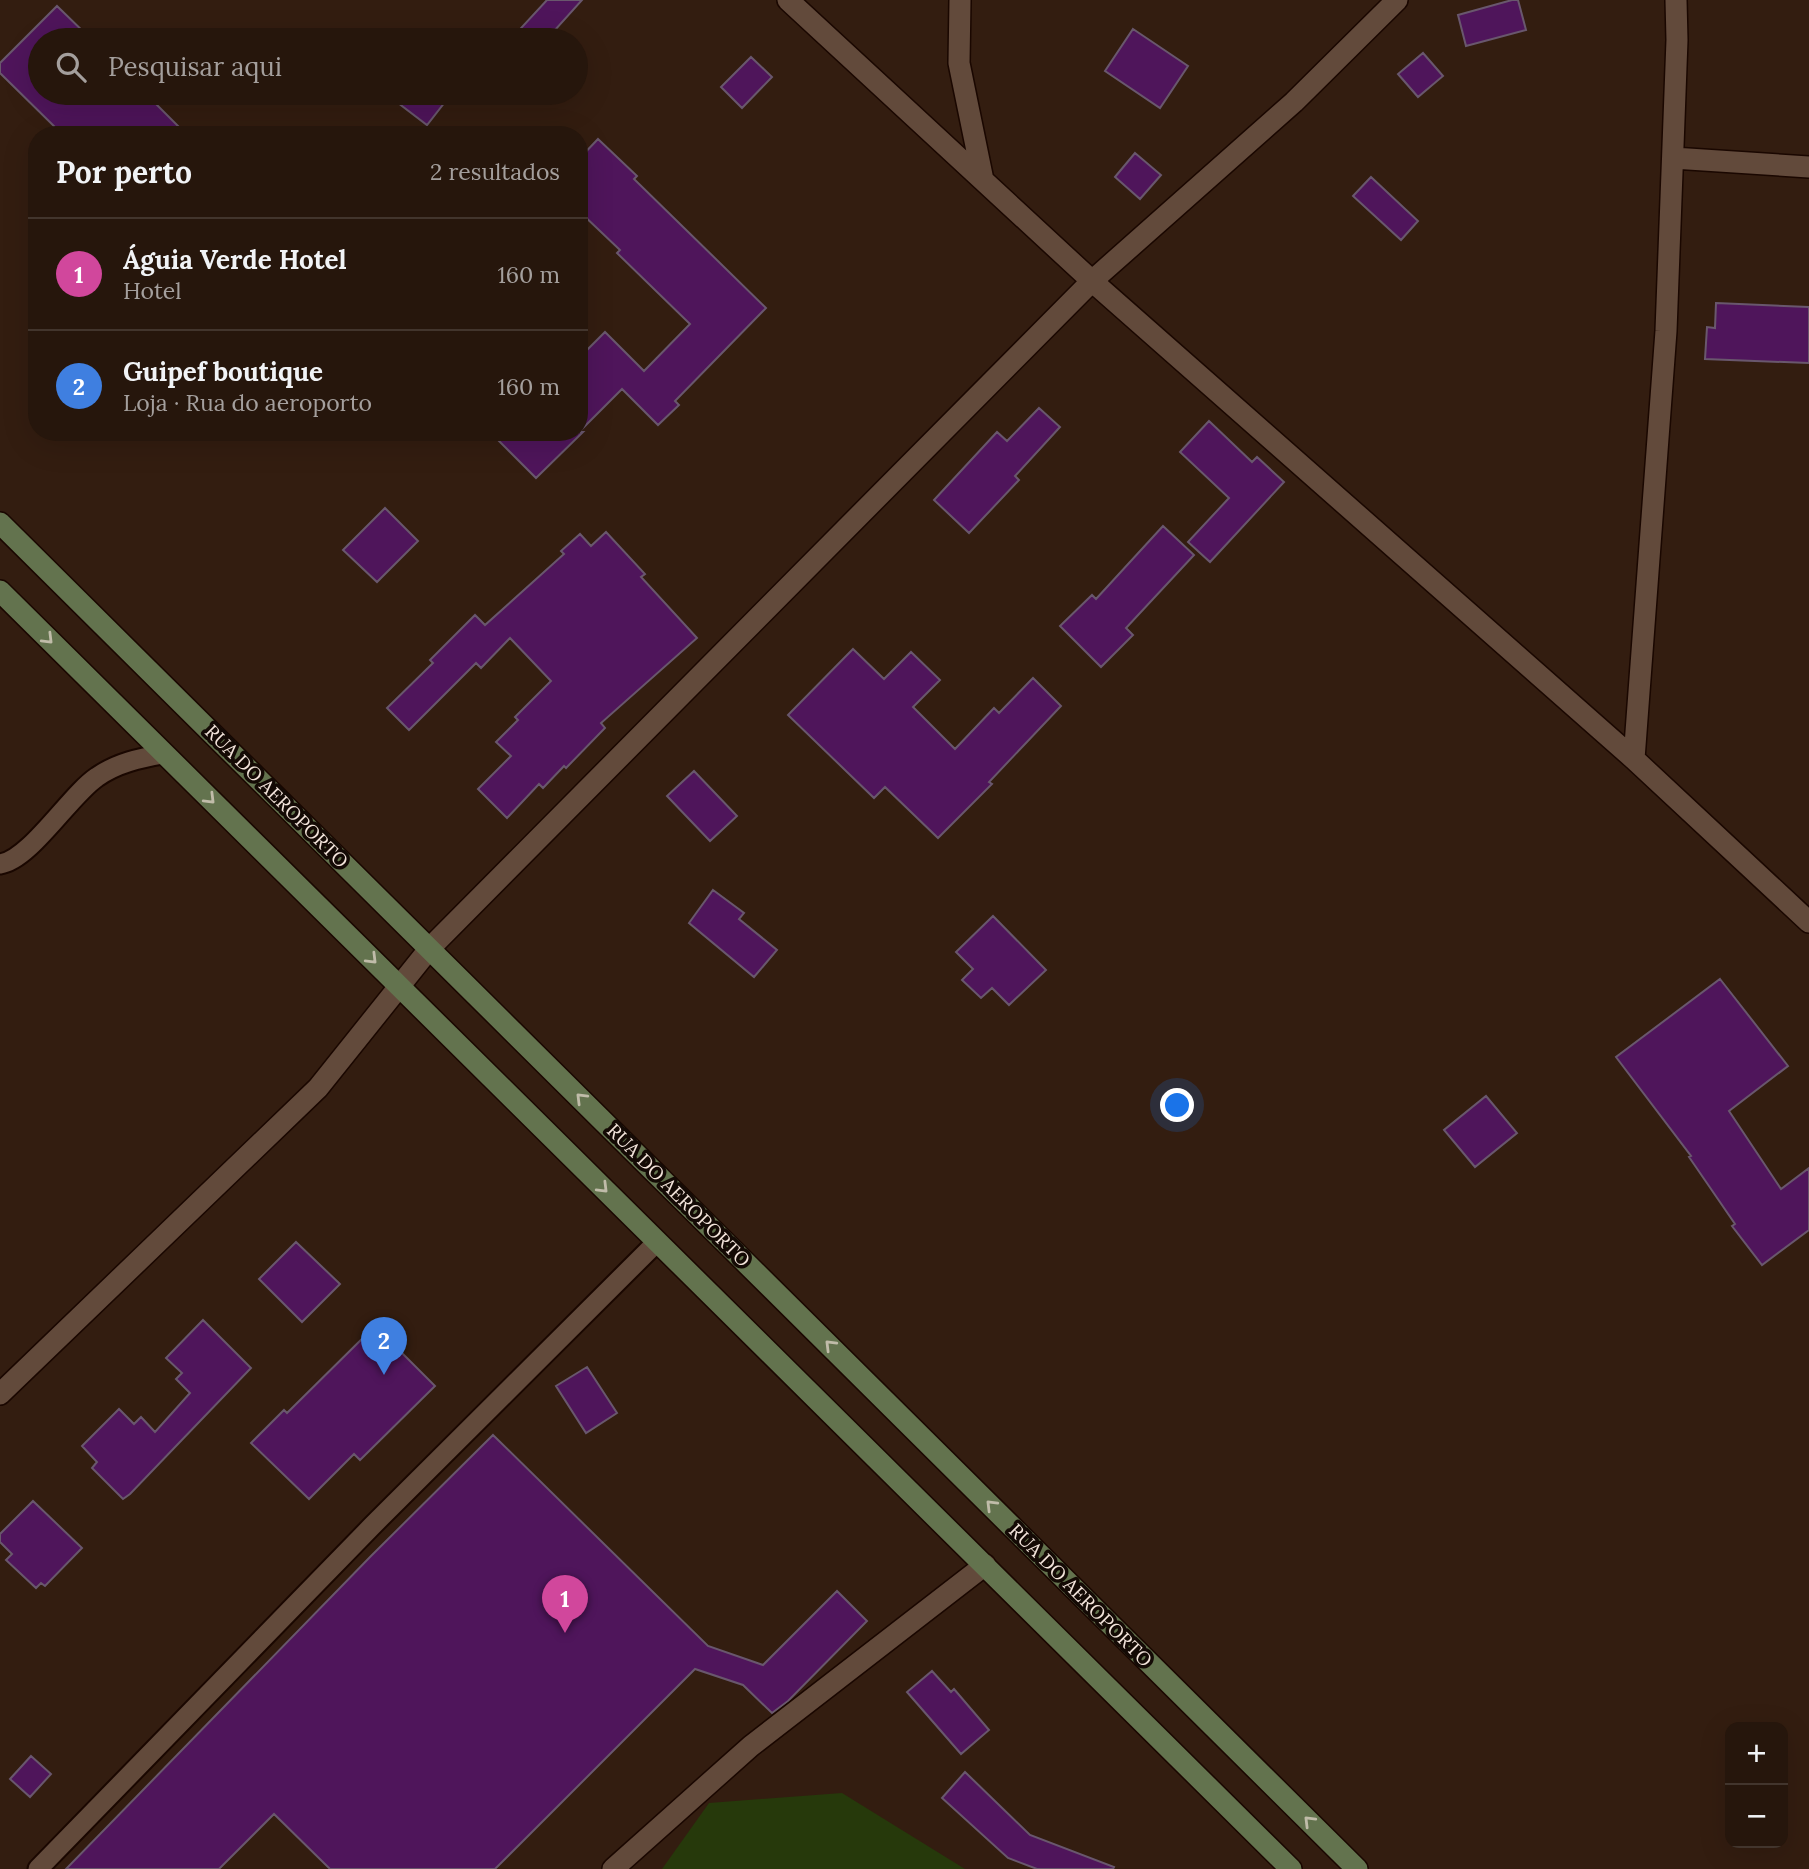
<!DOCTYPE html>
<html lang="pt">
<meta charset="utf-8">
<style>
:root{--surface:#26160c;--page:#2e1f15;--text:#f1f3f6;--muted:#a49f9d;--line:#42352d;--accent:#0b8043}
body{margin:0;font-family:Lora,serif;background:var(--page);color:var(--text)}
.controls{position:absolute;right:21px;bottom:21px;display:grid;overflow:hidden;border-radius:14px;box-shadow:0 7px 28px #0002}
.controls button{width:63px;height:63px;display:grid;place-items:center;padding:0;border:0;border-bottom:2px solid var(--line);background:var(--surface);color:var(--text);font:35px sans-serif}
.you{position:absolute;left:1178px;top:1106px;width:24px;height:24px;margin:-18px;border:5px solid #fff;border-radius:50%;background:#1a73e8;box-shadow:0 0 0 10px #1a73e833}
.badge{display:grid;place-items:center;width:46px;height:46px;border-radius:50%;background:var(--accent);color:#fff;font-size:23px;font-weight:700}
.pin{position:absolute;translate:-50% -58px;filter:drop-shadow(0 2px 4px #0008)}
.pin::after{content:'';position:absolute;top:37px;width:24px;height:21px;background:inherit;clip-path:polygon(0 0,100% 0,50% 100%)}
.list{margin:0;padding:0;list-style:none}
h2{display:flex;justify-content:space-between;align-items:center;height:91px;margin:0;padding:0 28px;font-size:30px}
h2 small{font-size:23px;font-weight:400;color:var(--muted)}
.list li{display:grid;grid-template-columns:46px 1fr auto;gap:21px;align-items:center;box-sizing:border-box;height:112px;padding:0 28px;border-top:2px solid var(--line)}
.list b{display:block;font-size:26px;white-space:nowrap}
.list p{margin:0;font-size:23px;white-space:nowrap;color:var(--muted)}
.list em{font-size:23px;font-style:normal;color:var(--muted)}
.icon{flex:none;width:38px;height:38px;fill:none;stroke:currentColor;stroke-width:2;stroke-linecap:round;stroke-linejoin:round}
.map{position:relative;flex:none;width:1809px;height:1869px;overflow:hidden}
.search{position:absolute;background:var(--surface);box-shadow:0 7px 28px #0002;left:28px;top:28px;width:560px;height:77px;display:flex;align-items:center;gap:18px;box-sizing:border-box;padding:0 24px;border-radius:38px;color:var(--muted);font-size:26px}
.panel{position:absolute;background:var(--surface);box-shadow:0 7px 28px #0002;left:28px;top:126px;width:560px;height:315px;border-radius:28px}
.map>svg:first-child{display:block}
.green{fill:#26390b}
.building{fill:#4f155b;stroke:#69576d;stroke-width:2}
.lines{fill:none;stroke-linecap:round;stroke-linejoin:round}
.lane-casing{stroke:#1a0700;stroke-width:23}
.street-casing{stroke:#1a0700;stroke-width:24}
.secondary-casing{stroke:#1a0700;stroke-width:24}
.lane{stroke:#624a3b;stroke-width:19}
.street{stroke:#624a3b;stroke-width:21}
.secondary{stroke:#63734e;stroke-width:21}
.oneway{stroke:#c0bca9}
.labels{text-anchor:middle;stroke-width:7;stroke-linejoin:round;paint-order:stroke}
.street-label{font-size:19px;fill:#f2e3da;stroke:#140a05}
</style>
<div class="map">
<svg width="1809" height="1869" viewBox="0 0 1809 1869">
<rect width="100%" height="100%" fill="#331d10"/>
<!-- green -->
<path class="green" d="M 842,1793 L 965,1869 L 662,1869 L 709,1803 Z"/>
<!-- building -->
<path class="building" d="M 547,0 L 582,0 L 546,40 L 510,40 Z
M 1512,0 L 1518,0 L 1526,30 L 1466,46 L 1458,15 Z
M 57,6 L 92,40 L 40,40 L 40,93 L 145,93 L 187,135 L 63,135 L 0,73 L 0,63 Z
M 1133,29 L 1188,66 L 1160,108 L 1105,71 Z
M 1423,53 L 1443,76 L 1418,97 L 1398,74 Z
M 751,57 L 772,77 L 742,108 L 721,87 Z
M 385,93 L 452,93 L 427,125 Z
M 598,139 L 637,176 L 634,179 L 766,308 L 675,401 L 679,405 L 658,425 L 622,389 L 579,432 L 579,358 L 605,332 L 644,371 L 690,324 L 617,253 L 620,250 L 579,211 L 579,159 Z
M 1135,153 L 1161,175 L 1140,199 L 1115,177 Z
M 1371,177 L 1418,221 L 1401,240 L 1353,196 Z
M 1716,303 L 1809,307 L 1809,363 L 1705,359 L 1707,327 L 1715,328 Z
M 1039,408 L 1060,427 L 1015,476 L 1019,480 L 969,533 L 934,500 L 997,432 L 1007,441 Z
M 1209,421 L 1252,462 L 1257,457 L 1284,482 L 1210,562 L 1188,542 L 1229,498 L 1180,452 Z
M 490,432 L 583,432 L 536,478 Z
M 385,508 L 418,541 L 377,582 L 343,550 Z
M 1163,526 L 1194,555 L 1126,628 L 1133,635 L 1101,667 L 1060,626 L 1092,595 L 1096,599 Z
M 606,532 L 645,574 L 641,577 L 697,638 L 601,723 L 605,728 L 566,768 L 564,766 L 543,788 L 539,784 L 507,818 L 478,789 L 511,756 L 496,742 L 518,720 L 515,717 L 551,681 L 510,638 L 481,668 L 476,663 L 409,730 L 387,708 L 433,663 L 430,660 L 475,615 L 485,625 L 564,554 L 561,551 L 580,534 L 591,546 Z
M 853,649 L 884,679 L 911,652 L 940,680 L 913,707 L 955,749 L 994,708 L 999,713 L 1033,678 L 1061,706 L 989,782 L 992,784 L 938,838 L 885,787 L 874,798 L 788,715 Z
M 694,771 L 737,816 L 710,841 L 667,796 Z
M 713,890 L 744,913 L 739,919 L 777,950 L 754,977 L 689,923 Z
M 993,916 L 1046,970 L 1009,1005 L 992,988 L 981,998 L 962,980 L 973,969 L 956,952 Z
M 1720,979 L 1788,1066 L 1729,1111 L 1781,1189 L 1809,1168 L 1809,1230 L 1762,1265 L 1732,1226 L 1735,1224 L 1689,1157 L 1691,1156 L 1616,1057 Z
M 1486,1096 L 1517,1133 L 1475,1167 L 1444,1130 Z
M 296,1242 L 340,1284 L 302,1322 L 259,1279 Z
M 203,1320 L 251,1368 L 130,1494 L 123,1499 L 92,1468 L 97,1462 L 82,1446 L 119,1409 L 134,1424 L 141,1417 L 155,1432 L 190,1393 L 176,1379 L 182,1373 L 166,1358 Z
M 375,1326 L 435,1386 L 360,1460 L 354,1454 L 309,1499 L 251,1443 L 284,1410 L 287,1413 Z
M 587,1367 L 617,1413 L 586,1433 L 556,1386 Z
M 493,1435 L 708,1646 L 763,1665 L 837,1591 L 867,1621 L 788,1701 L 772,1713 L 743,1685 L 695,1669 L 495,1869 L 330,1869 L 274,1814 L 219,1869 L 66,1869 L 371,1556 Z
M 33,1501 L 82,1548 L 45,1586 L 41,1583 L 36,1588 L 6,1560 L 12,1554 L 0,1542 L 0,1534 Z
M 932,1671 L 951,1692 L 954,1689 L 989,1730 L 961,1754 L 907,1692 Z
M 31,1756 L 51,1774 L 30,1797 L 10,1779 Z
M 965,1772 L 1030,1835 L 1114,1867 L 1113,1869 L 1037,1869 L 1008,1858 L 942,1798 Z"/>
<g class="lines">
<defs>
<path id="lane" d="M 0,864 C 30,860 70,795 97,777 C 117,763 140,758 163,754
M 38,1869 L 372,1526 L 657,1242"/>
<path id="street" d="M 788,0 L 1092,281 L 1634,759 L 1809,922
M 960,0 L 959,63 L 983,180
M 1673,158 L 1809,167
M 1634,759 L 1666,331 L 1677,40 L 1676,0
M 0,1394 L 318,1088 L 430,948 L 1092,281 L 1294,102 L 1397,0
M 613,1869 L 751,1746 L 985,1565"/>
<path id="secondary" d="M 0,523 L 1357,1869
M 0,591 L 1291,1869"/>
</defs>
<!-- lane casing -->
<use href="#lane" class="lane-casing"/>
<!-- street casing -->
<use href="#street" class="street-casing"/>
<!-- secondary casing -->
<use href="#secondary" class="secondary-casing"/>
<!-- lane -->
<use href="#lane" class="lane"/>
<!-- street -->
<use href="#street" class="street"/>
<!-- secondary -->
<use href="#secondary" class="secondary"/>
</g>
<!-- one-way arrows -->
<defs><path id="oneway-chevron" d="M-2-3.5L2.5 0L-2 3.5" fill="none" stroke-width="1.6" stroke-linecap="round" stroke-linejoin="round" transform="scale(1.75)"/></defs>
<g class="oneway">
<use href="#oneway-chevron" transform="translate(48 639) rotate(45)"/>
<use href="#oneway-chevron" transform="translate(210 799) rotate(45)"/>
<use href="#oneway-chevron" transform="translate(372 959) rotate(45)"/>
<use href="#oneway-chevron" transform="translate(581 1098) rotate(-135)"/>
<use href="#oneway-chevron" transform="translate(603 1188) rotate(45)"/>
<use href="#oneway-chevron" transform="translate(830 1345) rotate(-135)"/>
<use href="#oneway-chevron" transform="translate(991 1505) rotate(-135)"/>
<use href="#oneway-chevron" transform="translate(1309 1821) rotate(-135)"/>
</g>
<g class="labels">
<!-- street labels -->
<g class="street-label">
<text transform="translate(277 796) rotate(45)" y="7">RUA DO AEROPORTO</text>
<text transform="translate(679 1195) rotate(45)" y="7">RUA DO AEROPORTO</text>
<text transform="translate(1081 1595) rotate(45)" y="7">RUA DO AEROPORTO</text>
</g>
</g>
</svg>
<div class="controls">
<button>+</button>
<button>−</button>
</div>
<div class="you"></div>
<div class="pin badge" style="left:565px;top:1633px;background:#d1479c">1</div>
<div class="pin badge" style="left:384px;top:1375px;background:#3f7fe0">2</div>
<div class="search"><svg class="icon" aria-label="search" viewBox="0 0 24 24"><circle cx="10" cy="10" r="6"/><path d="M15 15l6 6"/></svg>Pesquisar aqui</div>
<section class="panel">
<h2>Por perto<small>2 resultados</small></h2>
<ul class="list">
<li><span class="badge" style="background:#d1479c">1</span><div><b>Águia Verde Hotel</b><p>Hotel</p></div><em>160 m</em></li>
<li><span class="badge" style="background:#3f7fe0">2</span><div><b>Guipef boutique</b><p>Loja · Rua do aeroporto</p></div><em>160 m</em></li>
</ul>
</section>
</div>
